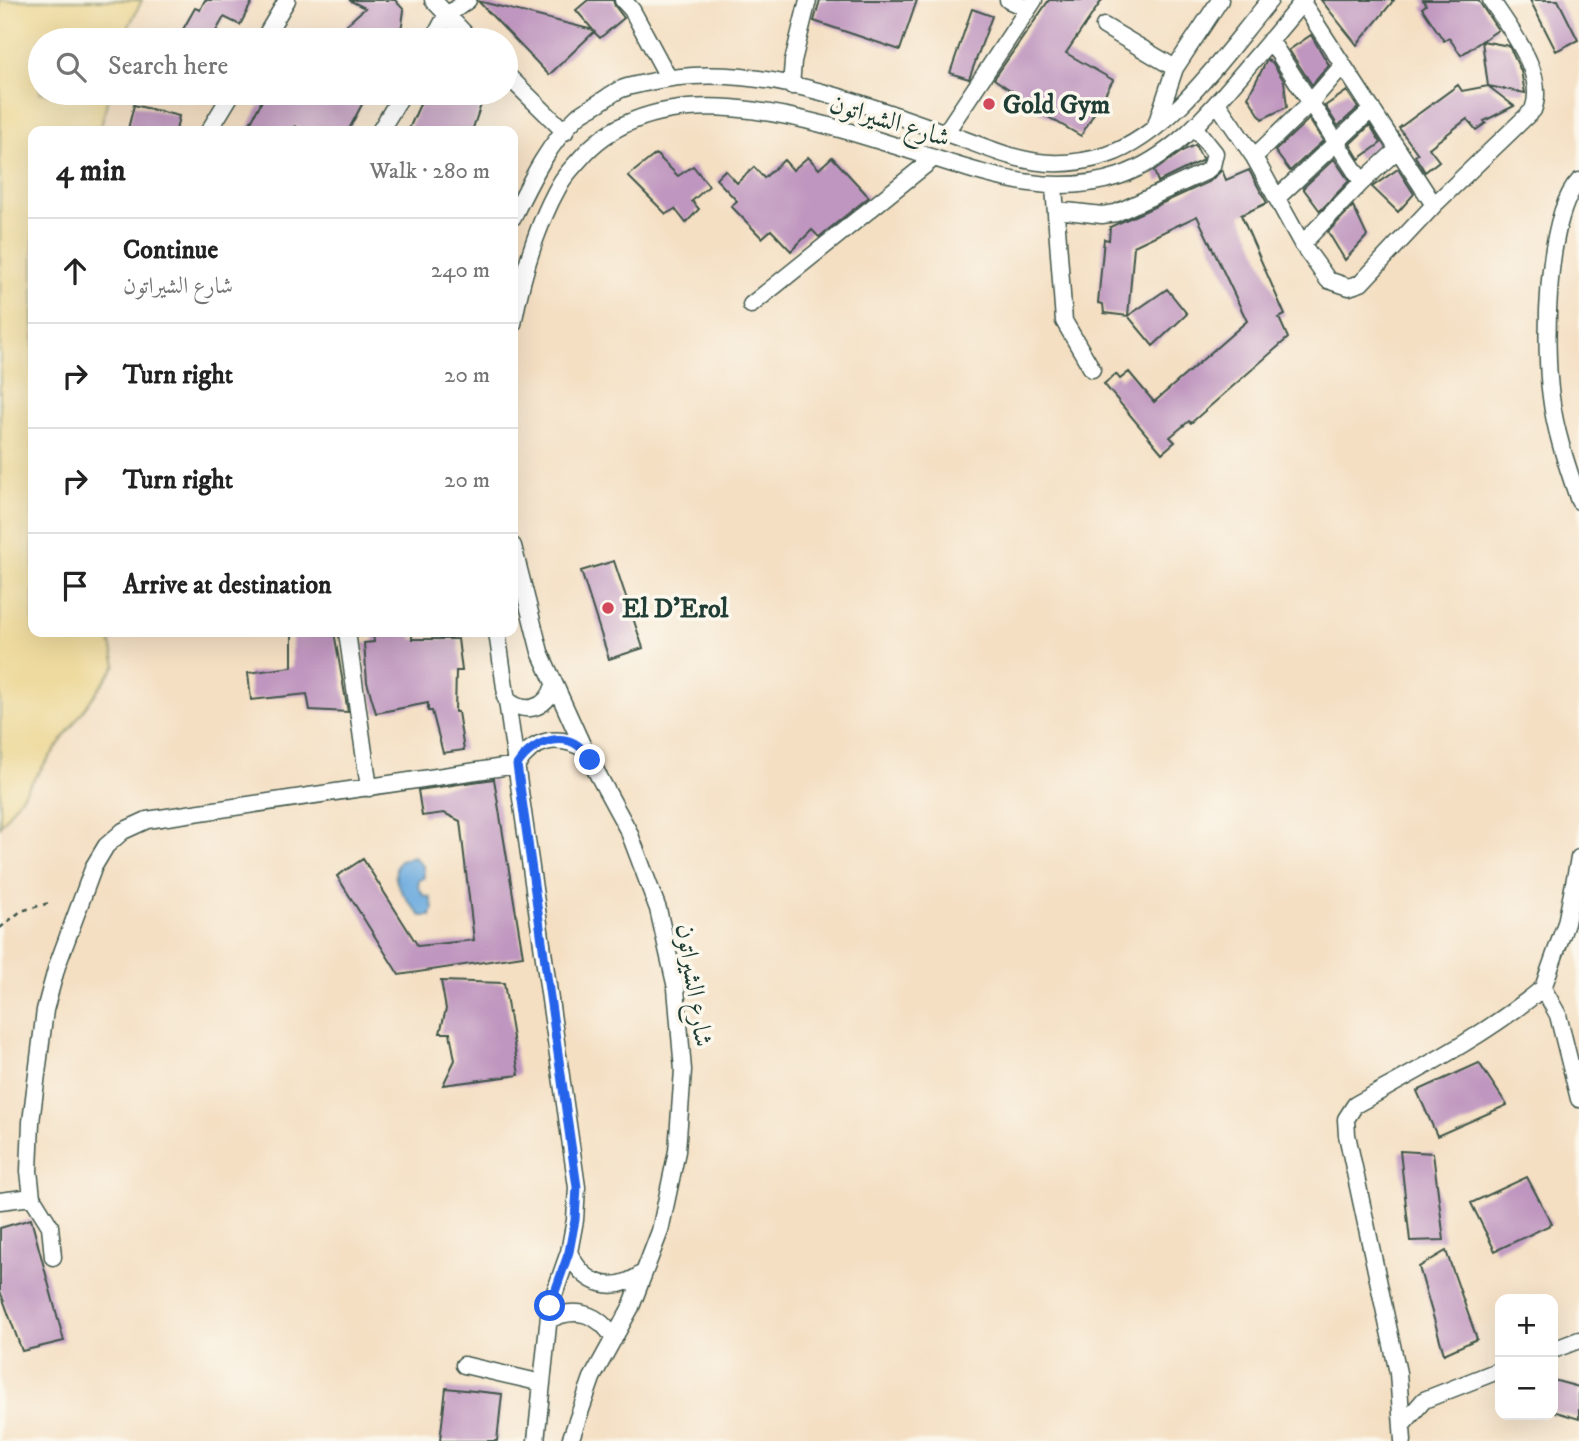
<!DOCTYPE html>
<meta charset="utf-8">
<style>
:root{--surface:#fff;--page:#f6f6f6;--text:#222;--muted:#767676;--line:#e0e0e0}
body{margin:0;font-family:"IM FELL DW Pica",Amiri,serif;background:var(--page);color:var(--text)}
.controls{position:absolute;right:21px;bottom:21px;display:grid;overflow:hidden;border-radius:14px;box-shadow:0 7px 28px #0002}
.controls button{width:63px;height:63px;display:grid;place-items:center;padding:0;border:0;border-bottom:2px solid var(--line);background:var(--surface);color:var(--text);font:35px sans-serif}
.stop{position:absolute;width:21px;height:21px;margin:-16px;border:5px solid #2563eb;border-radius:50%;background:#fff}
.stop.end{background:#2563eb;border-color:#fff;box-shadow:0 2px 7px #0008}
.list{margin:0;padding:0;list-style:none}
h2{display:flex;justify-content:space-between;align-items:center;height:91px;margin:0;padding:0 28px;font-size:30px}
h2 small{font-size:23px;font-weight:400;color:var(--muted)}
.list li{display:grid;grid-template-columns:46px 1fr auto;gap:21px;align-items:center;box-sizing:border-box;height:105px;padding:0 28px;border-top:2px solid var(--line)}
.list b{display:block;font-size:26px;white-space:nowrap}
.list p{margin:0;font-size:23px;white-space:nowrap;color:var(--muted)}
.list em{font-size:23px;font-style:normal;color:var(--muted)}
.icon{flex:none;width:38px;height:38px;fill:none;stroke:currentColor;stroke-width:2;stroke-linecap:round;stroke-linejoin:round}
.map{position:relative;flex:none;width:1579px;height:1441px;overflow:hidden}
.search{position:absolute;background:var(--surface);box-shadow:0 7px 28px #0002;left:28px;top:28px;width:490px;height:77px;display:flex;align-items:center;gap:18px;box-sizing:border-box;padding:0 24px;border-radius:38px;color:var(--muted);font-size:26px}
.panel{position:absolute;background:var(--surface);box-shadow:0 7px 28px #0002;left:28px;top:126px;width:490px;height:511px;border-radius:14px}
.map>svg:first-child{display:block}
.sand{fill:#eeda9e;stroke:#868c69;stroke-width:2}
.water{fill:#6caade;stroke:#467489;stroke-width:2}
.building{fill:#bf96bf}
.lines{fill:none;stroke-linecap:round;stroke-linejoin:round}
.minor-casing{stroke:#3f5549;stroke-width:19}
.path{stroke:#3f5549;stroke-width:2.5;stroke-dasharray:5 5;stroke-linecap:butt}
.minor{stroke:#fff;stroke-width:16}
.route{stroke:#2563eb;stroke-width:9}
.poi-dot{fill:#d1495b;stroke:#fbf7ec;stroke-width:2.5}
.labels{text-anchor:middle;stroke-width:7;stroke-linejoin:round;paint-order:stroke}
.poi-label{font-size:26px;font-weight:bold;fill:#1f3d34;stroke:#fbf7ec;text-anchor:start}
.street-label{font-size:26px;fill:#1f3d34;stroke:#fbf7ec}
</style>
<div class="map">
<svg width="1579" height="1441" viewBox="0 0 1579 1441">
<rect width="100%" height="100%" fill="#fbf7ec"/>
<filter id="ink" filterUnits="userSpaceOnUse"><feTurbulence type="fractalNoise" baseFrequency=".0143" numOctaves="2"/><feDisplacementMap in="SourceGraphic" scale="14" xChannelSelector="R" yChannelSelector="G"/><feConvolveMatrix kernelMatrix="1 2 1 2 8 2 1 2 1" color-interpolation-filters="sRGB"/></filter>
<filter id="wash" filterUnits="userSpaceOnUse"><feTurbulence type="fractalNoise" baseFrequency=".00686" numOctaves="4" result="noise"/><feDisplacementMap in="SourceGraphic" scale="28" xChannelSelector="R" yChannelSelector="G"/><feGaussianBlur stdDeviation="1.57" result="paint"/><feColorMatrix in="noise" values="0 0 0 0 0 0 0 0 0 0 0 0 0 0 0 0 0 1.4 0 .05"/><feComposite in="paint" operator="in"/></filter>
<g filter="url(#wash)">
<rect width="100%" height="100%" fill="#f4dfc3"/>
<!-- sand -->
<path class="sand" d="M 0,0 L 142,0 L 122,40 L 40,40 L 40,93 L 109,93 L 100,131 L 33,131 L 33,632 L 108,632 L 116,665 L 0,826 Z"/>
<!-- water -->
<path class="water" d="M 414,857 L 423,866 L 424,878 L 419,880 L 418,887 L 424,896 L 430,897 L 433,907 L 431,916 L 421,916 C 408,900 386,880 400,860 Z"/>
<g id="blocks">
<!-- building -->
<path class="building" d="M 205,0 L 253,0 L 240,25 L 224,17 L 211,40 L 177,40 L 195,8 L 200,10 Z
M 349,0 L 395,0 L 404,10 L 402,25 L 393,40 L 349,40 L 346,25 L 365,8 Z
M 588,0 L 613,0 L 615,6 L 624,18 L 600,38 L 594,32 L 549,75 L 478,1 L 593,30 L 576,10 Z
M 820,0 L 917,0 L 900,50 L 814,21 Z
M 1049,0 L 1102,0 L 1066,53 L 1113,80 L 1081,136 L 1038,111 L 1039,109 L 994,79 Z
M 1321,0 L 1394,0 L 1357,45 Z
M 1423,0 L 1478,0 L 1498,30 L 1461,55 L 1449,38 L 1444,41 L 1422,8 L 1426,5 Z
M 1530,0 L 1558,0 L 1578,40 L 1556,51 Z
M 972,9 L 992,16 L 969,79 L 950,73 Z
M 1311,35 L 1329,65 L 1312,85 L 1289,50 Z
M 1482,41 L 1509,46 L 1521,71 L 1525,93 L 1488,86 Z
M 1267,60 L 1272,62 L 1284,81 L 1287,107 L 1262,119 L 1248,97 Z
M 1458,85 L 1462,91 L 1488,86 L 1514,106 L 1484,121 L 1486,123 L 1476,130 L 1467,119 L 1429,148 L 1439,161 L 1425,172 L 1415,156 L 1418,154 L 1399,128 Z
M 1347,91 L 1358,108 L 1338,126 L 1325,106 Z
M 266,93 L 304,93 L 312,97 L 315,93 L 368,93 L 348,131 L 305,131 L 295,126 L 292,131 L 246,131 Z
M 425,93 L 485,93 L 472,131 L 408,131 Z
M 134,105 L 179,116 L 176,131 L 138,131 L 128,129 Z
M 1309,119 L 1323,141 L 1290,171 L 1275,151 Z
M 1370,125 L 1381,143 L 1359,159 L 1350,144 Z
M 1195,145 L 1203,160 L 1158,182 L 1154,171 L 1184,150 Z
M 656,154 L 678,176 L 693,166 L 709,186 L 692,201 L 699,209 L 686,223 L 675,209 L 666,214 L 628,176 Z
M 808,157 L 819,169 L 832,157 L 869,197 L 819,237 L 812,230 L 791,251 L 771,230 L 762,238 L 731,206 L 737,201 L 716,179 L 725,170 L 737,183 L 754,167 L 764,178 L 784,160 L 793,170 Z
M 1334,159 L 1349,181 L 1320,211 L 1303,188 Z
M 1398,169 L 1414,194 L 1398,212 L 1372,187 Z
M 1222,170 L 1226,180 L 1249,170 L 1267,203 L 1241,215 L 1285,315 L 1279,318 L 1288,338 L 1191,423 L 1189,421 L 1170,437 L 1175,442 L 1162,453 L 1104,384 L 1116,374 L 1120,379 L 1129,372 L 1154,402 L 1247,321 L 1197,216 L 1134,246 L 1128,316 L 1104,313 L 1103,304 L 1098,303 L 1104,239 L 1109,240 L 1110,227 L 1209,182 Z
M 1353,206 L 1367,236 L 1345,260 L 1328,232 Z
M 1167,289 L 1187,314 L 1153,346 L 1128,316 Z
M 614,561 L 643,648 L 609,659 L 581,571 Z
M 292,632 L 334,632 L 348,712 L 310,710 L 307,694 L 251,700 L 248,673 L 292,667 Z
M 373,632 L 412,632 L 412,639 L 458,639 L 462,671 L 456,671 L 455,712 L 458,712 L 464,750 L 443,753 L 432,711 L 428,711 L 428,703 L 376,713 L 367,682 L 364,643 L 374,642 Z
M 494,779 L 523,956 L 399,975 L 337,876 L 363,859 L 418,946 L 474,940 L 460,821 L 444,813 L 422,816 L 418,790 Z
M 441,981 L 504,983 L 519,1075 L 443,1085 L 455,1060 L 450,1033 L 440,1033 L 446,1009 Z
M 1479,1063 L 1507,1105 L 1437,1136 L 1417,1091 Z
M 1400,1151 L 1433,1153 L 1444,1240 L 1410,1241 Z
M 1527,1177 L 1552,1224 L 1495,1251 L 1471,1203 Z
M 31,1219 L 64,1341 L 22,1351 L 0,1291 L 0,1228 Z
M 1446,1251 L 1477,1339 L 1444,1354 L 1419,1267 Z
M 1553,1380 L 1579,1387 L 1579,1419 L 1553,1411 Z
M 446,1388 L 502,1394 L 497,1441 L 440,1441 Z"/>
</g>
</g>
<g filter="url(#ink)">
<use href="#blocks" fill-opacity="0" stroke="#3f5549" stroke-width="2"/>
<g class="lines">
<defs>
<path id="minor" d="M 433,0 L 471,40
M 623,0 L 632,10 L 668,77
M 1008,0 L 1028,9
M 1302,2 L 1434,205
M 1104,26 L 1175,68
M 263,40 L 287,0
M 433,40 L 446,16 L 468,0
M 1270,40 L 1362,182
M 506,74 L 565,132
M 791,86 L 793,61 L 808,0
M 1217,103 L 1254,157 L 1302,244 L 1328,280 L 1349,287 L 1361,283 L 1434,205 L 1533,110 C 1547,74 1510,29 1491,0
M 1155,128 L 1175,68 L 1220,0
M 209,131 L 232,93
M 380,131 L 403,93
M 946,132 L 1034,0
M 1254,157 L 1310,103 L 1343,65
M 1579,181 C 1545,216 1544,349 1551,397 C 1555,432 1568,468 1579,501
M 1054,187 L 1064,321 L 1092,369
M 1278,197 L 1372,109
M 1057,210 L 1102,215 L 1116,213 L 1205,172 L 1212,166 L 1215,153 L 1195,128
M 513,217 C 530,182 549,142 579,115 C 584,111 591,108 597,104 C 604,100 611,94 619,90 C 627,86 636,85 645,83 C 744,58 850,99 943,132 C 1004,153 1041,176 1107,155 C 1171,134 1227,51 1270,0
M 1302,244 L 1362,182 L 1397,150
M 751,305 L 934,158
M 513,324 C 522,276 536,226 560,184 C 565,175 573,167 580,159 C 660,65 820,122 918,153 C 985,174 1049,199 1119,176 C 1171,158 1205,117 1239,77 C 1261,51 1283,26 1304,0
M 513,546 L 540,652 L 584,749 L 629,832 L 658,909 L 676,988 L 683,1070 L 677,1151 L 660,1231 L 631,1307 L 592,1378 L 570,1441
M 347,632 L 369,788
M 497,632 L 577,1187 L 575,1220 L 569,1252 L 550,1306 L 536,1441
M 505,697 C 522,716 547,710 554,685
M 1579,858 L 1566,923 L 1543,988 L 1558,1015 L 1579,1099
M 0,1201 L 32,1197
M 569,1252 C 584,1286 614,1295 644,1272
M 53,1257 L 50,1226 L 32,1197 L 29,1171 L 31,1122 L 45,1010 L 57,966 L 94,866 L 106,846 L 123,831 L 147,820 L 517,765 C 533,739 558,734 584,749
M 549,1320 C 575,1306 599,1313 614,1339
M 1553,1350 L 1579,1340
M 464,1365 L 542,1383
M 1403,1424 L 1424,1400 L 1500,1370
M 1403,1441 L 1398,1373 L 1347,1135 L 1346,1119 L 1355,1105 C 1420,1069 1486,1035 1543,988"/>
</defs>
<!-- minor casing -->
<use href="#minor" class="minor-casing"/>
<!-- path -->
<path class="path" d="M 0,928 L 21,911 L 49,903"/>
<!-- minor -->
<use href="#minor" class="minor"/>
</g>
</g>
<g class="lines" filter="url(#ink)">
<!-- route -->
<path class="route" d="M 550,1306 L 569,1252 L 575,1220 L 577,1187 L 517,765 C 534,738 573,727 590,760"/>
</g>
<!-- markers -->
<g class="poi-dot">
<circle cx="989" cy="104" r="7"/>
<circle cx="608" cy="608" r="7"/>
</g>
<g class="labels">
<!-- poi labels -->
<g class="poi-label">
<text x="1003" y="113">Gold Gym</text>
<text x="622" y="617">El D'Erol</text>
</g>
<!-- street labels -->
<g class="street-label">
<text transform="translate(890 120) rotate(17)" y="9">شارع الشيراتون</text>
<text transform="translate(695 985) rotate(81)" y="9">شارع الشيراتون</text>
</g>
</g>
</svg>
<div class="controls">
<button>+</button>
<button>−</button>
</div>
<div class="stop" style="left:550px;top:1306px"></div>
<div class="stop end" style="left:590px;top:760px"></div>
<div class="search"><svg class="icon" aria-label="search" viewBox="0 0 24 24"><circle cx="10" cy="10" r="6"/><path d="M15 15l6 6"/></svg>Search here</div>
<section class="panel">
<h2>4 min<small>Walk · 280 m</small></h2>
<ul class="list">
<li><svg class="icon" aria-label="ahead" viewBox="0 0 24 24"><path d="M12 20V5M6 11l6-6 6 6"/></svg><div><b>Continue</b><p>شارع الشيراتون</p></div><em>240 m</em></li>
<li><svg class="icon" aria-label="right" viewBox="0 0 24 24"><path d="M7 20v-9h11M14 6l5 5-5 5"/></svg><div><b>Turn right</b></div><em>20 m</em></li>
<li><svg class="icon" aria-label="right" viewBox="0 0 24 24"><path d="M7 20v-9h11M14 6l5 5-5 5"/></svg><div><b>Turn right</b></div><em>20 m</em></li>
<li><svg class="icon" aria-label="arrive" viewBox="0 0 24 24"><path d="M6 21V4h12l-3 4 3 4H6"/></svg><div><b>Arrive at destination</b></div></li>
</ul>
</section>
</div>
